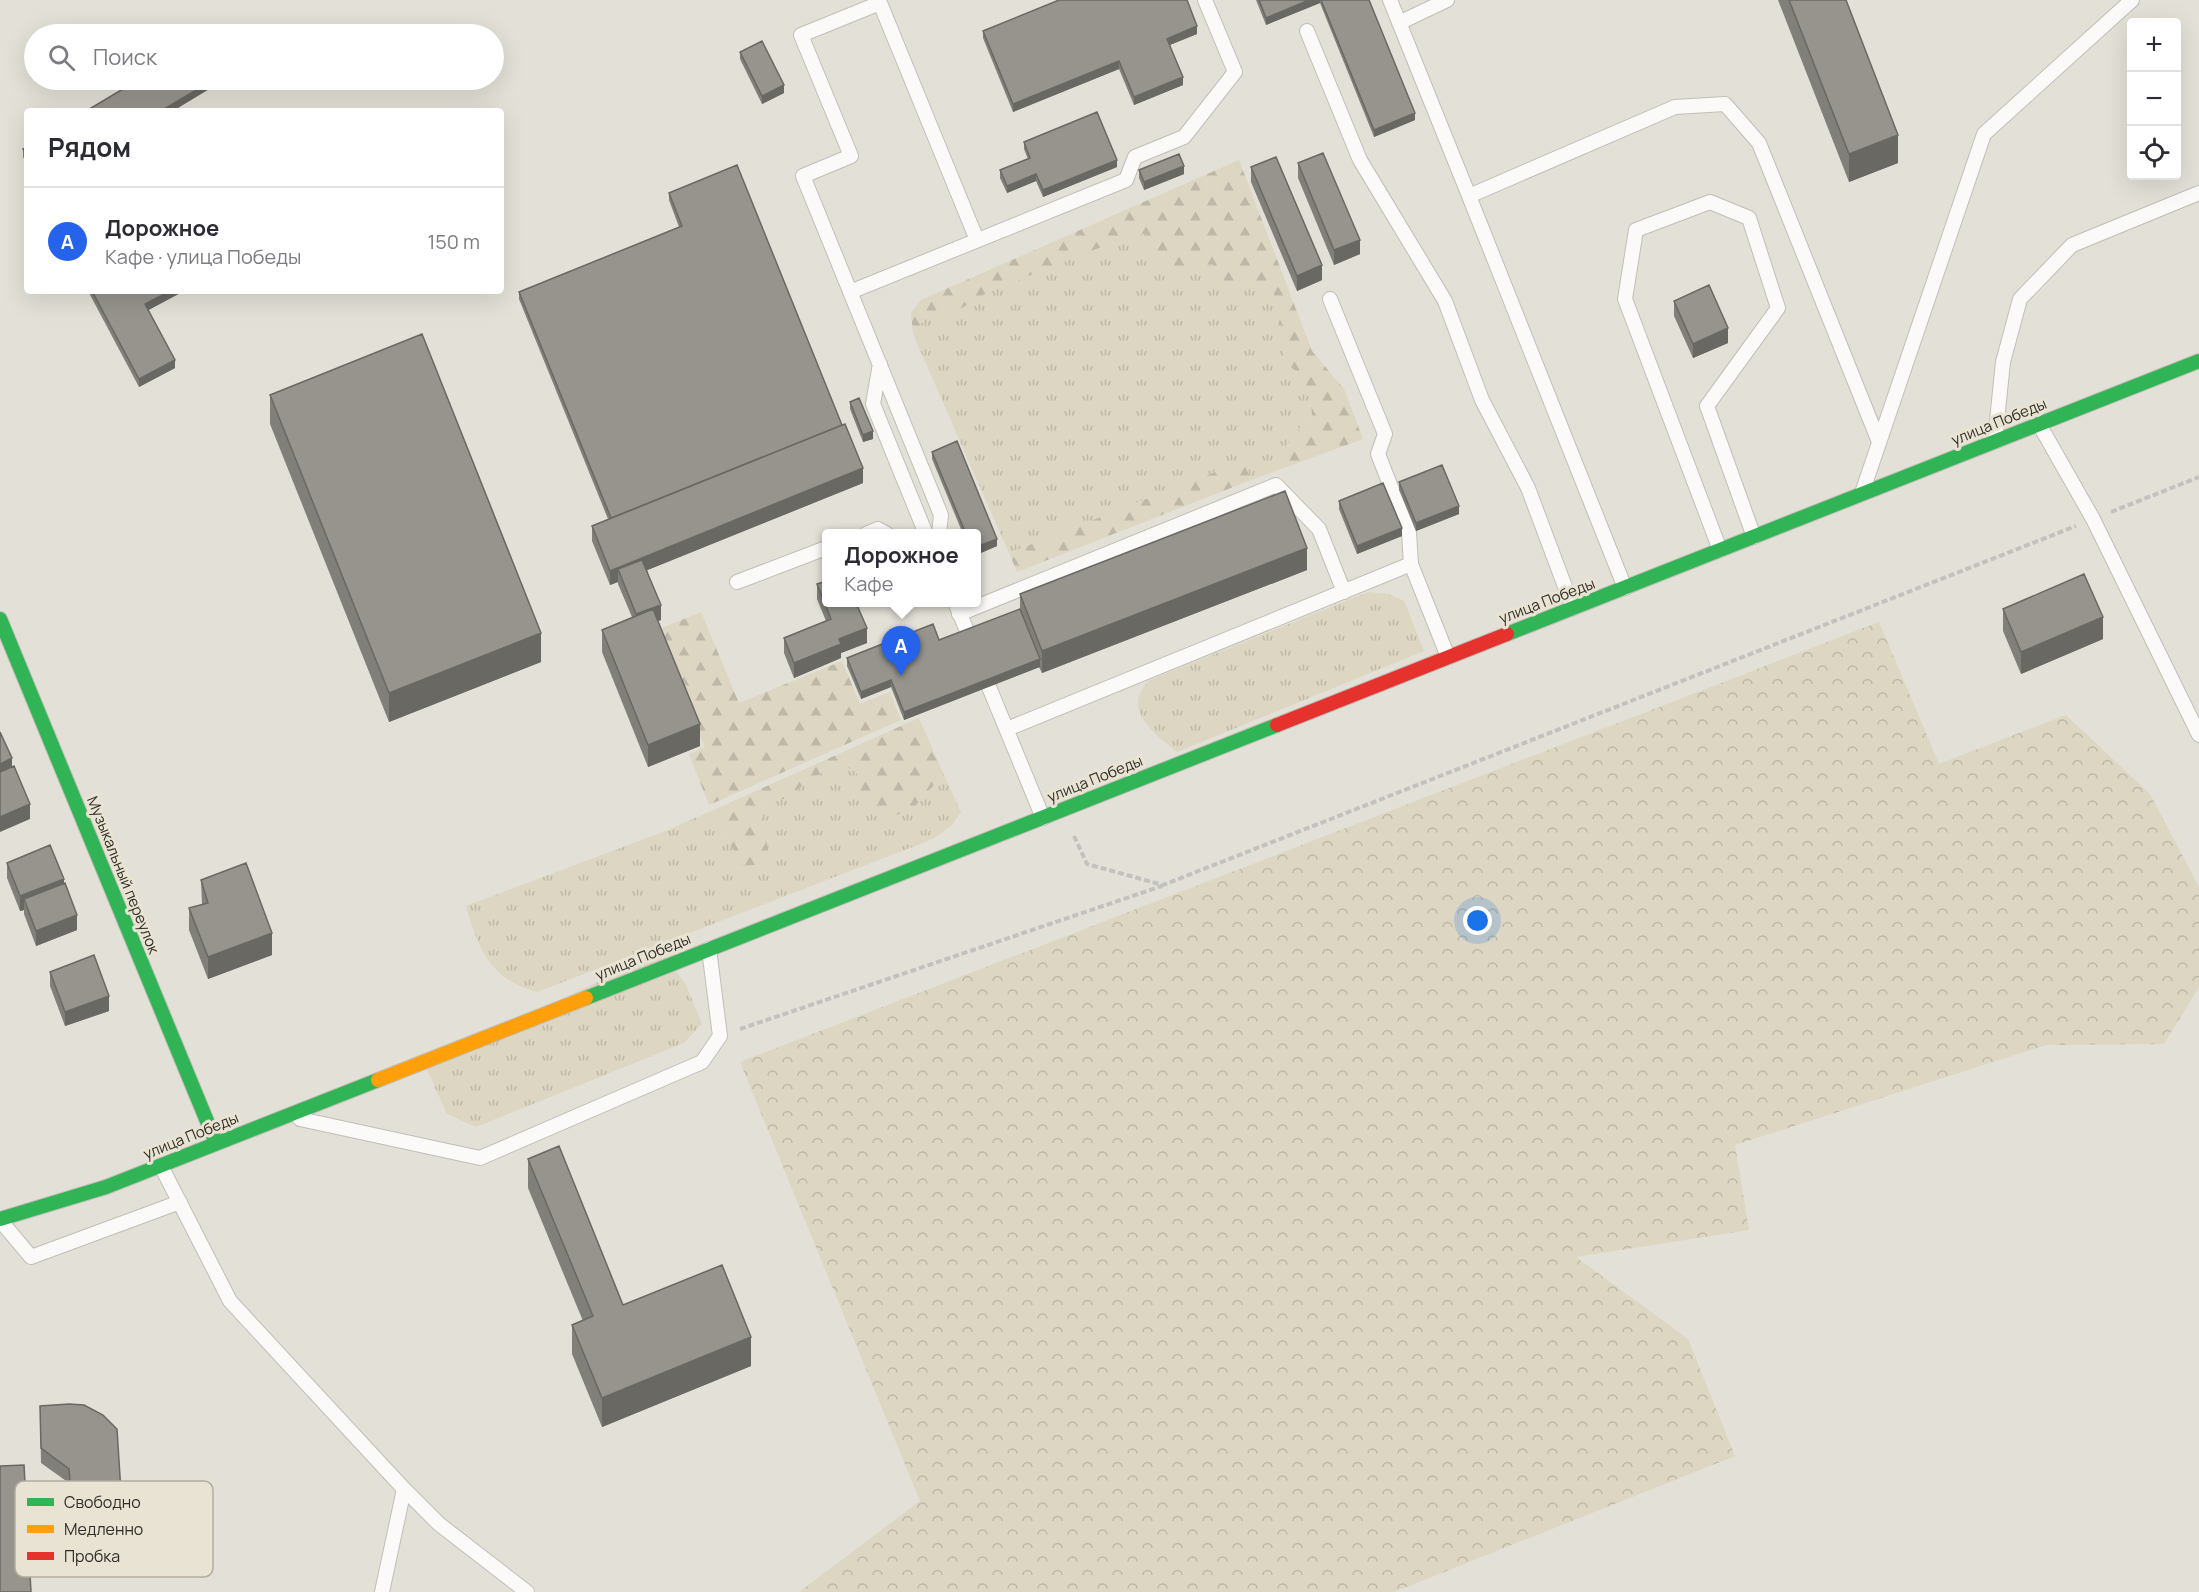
<!DOCTYPE html>
<html lang="ru">
<meta charset="utf-8">
<style>
:root{--surface:#fff;--page:#f7f7f7;--text:#2b2b33;--muted:#7c7c81;--line:#e1e1e2;--accent:#2563eb}
body{margin:0;font-family:Manrope,sans-serif;background:var(--page);color:var(--text)}
.controls{position:absolute;right:18px;top:18px;display:grid;overflow:hidden;border-radius:6px;box-shadow:0 6px 24px #0002}
.controls button{width:54px;height:54px;display:grid;place-items:center;padding:0;border:0;border-bottom:2px solid var(--line);background:var(--surface);color:var(--text);font:30px sans-serif}
.you{position:absolute;left:1478px;top:921px;width:21px;height:21px;margin:-15px;border:4px solid #fff;border-radius:50%;background:#1a73e8;box-shadow:0 0 0 9px #1a73e833}
.badge{display:grid;place-items:center;width:39px;height:39px;border-radius:50%;background:var(--accent);color:#fff;font-size:20px;font-weight:700}
.pin{position:absolute;translate:-50% -50px;filter:drop-shadow(0 2px 3px #0008)}
.pin::after{content:'';position:absolute;top:32px;width:21px;height:18px;background:inherit;clip-path:polygon(0 0,100% 0,50% 100%)}
.popup{position:absolute;left:822px;top:529px;width:159px;height:78px;box-sizing:border-box;display:grid;place-content:center;border-radius:6px;background:var(--surface);filter:drop-shadow(0 2px 4px #0005);font-size:20px;white-space:nowrap;color:var(--muted)}
.popup b{font-size:22px;color:var(--text)}
.popup::after{content:'';position:absolute;left:50%;top:100%;margin-left:-12px;border:12px solid transparent;border-top-color:var(--surface)}
.list{margin:0;padding:0;list-style:none}
h2{display:flex;justify-content:space-between;align-items:center;height:78px;margin:0;padding:0 24px;font-size:26px}
h2 small{font-size:20px;font-weight:400;color:var(--muted)}
.list li{display:grid;grid-template-columns:39px 1fr auto;gap:18px;align-items:center;box-sizing:border-box;height:108px;padding:0 24px;border-top:2px solid var(--line)}
.list b{display:block;font-size:22px;white-space:nowrap}
.list p{margin:0;font-size:20px;white-space:nowrap;color:var(--muted)}
.list em{font-size:20px;font-style:normal;color:var(--muted)}
.icon{flex:none;width:33px;height:33px;fill:none;stroke:currentColor;stroke-width:2;stroke-linecap:round;stroke-linejoin:round}
.map{position:relative;flex:none;width:2199px;height:1592px;overflow:hidden}
.search{position:absolute;background:var(--surface);box-shadow:0 6px 24px #0002;left:24px;top:24px;width:480px;height:66px;display:flex;align-items:center;gap:15px;box-sizing:border-box;padding:0 21px;border-radius:33px;color:var(--muted);font-size:22px}
.panel{position:absolute;background:var(--surface);box-shadow:0 6px 24px #0002;left:24px;top:108px;width:480px;height:186px;border-radius:6px}
.map>svg:first-child{display:block}
.grass{fill:url(#grass-tufts)}
.forest{fill:url(#forest-firs)}
.park{fill:url(#park-crowns)}
.lines{fill:none;stroke-linecap:round;stroke-linejoin:round}
.lane-casing{stroke:#c1beb7;stroke-width:16}
.fast-casing{stroke:#c1beb7;stroke-width:16}
.slow-casing{stroke:#c1beb7;stroke-width:16}
.jam-casing{stroke:#c1beb7;stroke-width:16}
.path{stroke:#c2c1be;stroke-width:4;stroke-dasharray:6 3;stroke-linecap:butt}
.lane{stroke:#fbfaf9;stroke-width:14}
.fast{stroke:#30b455;stroke-width:14}
.slow{stroke:#ff9f0a;stroke-width:14}
.jam{stroke:#e5322d;stroke-width:14}
.wall{fill:#817f79}
.shaded-wall{fill:#696863}
.building{fill:#96948d;stroke:#696863;stroke-width:1.5}
.labels{text-anchor:middle;stroke-width:6;stroke-linejoin:round;paint-order:stroke}
.street-label{font-size:15px;fill:#302e28;stroke:#e8e3d2}
.key{fill:#e8e3d2;stroke:#b1ad9f;stroke-width:1.5}
.key-label{font-size:16px;fill:#302e28}
</style>
<div class="map">
<svg width="2199" height="1592" viewBox="0 0 2199 1592">
<defs>
<pattern id="grass-tufts" width="24" height="20" patternUnits="userSpaceOnUse" patternTransform="scale(1.5)"><rect width="24" height="20" fill="#dcd6c2"/><path d="M3 7l-1-3M5 7V3M7 7l1-3M15 17l-1-3M17 17v-4M19 17l1-3" fill="none" stroke="#bdb8a7"/></pattern>
<pattern id="forest-firs" width="22" height="20" patternUnits="userSpaceOnUse" patternTransform="scale(1.5)"><rect width="22" height="20" fill="#dcd6c2"/><path d="M5 1l3.5 6h-7zM16 11l3.5 6h-7z" fill="#bdb8a7"/></pattern>
<pattern id="park-crowns" width="20" height="18" patternUnits="userSpaceOnUse" patternTransform="scale(1.5)"><rect width="20" height="18" fill="#dcd6c2"/><path d="M2 6a3 3 0 1 1 6 0M12 15a3 3 0 1 1 6 0" fill="none" stroke="#bdb8a7"/></pattern>
</defs>
<rect width="100%" height="100%" fill="#e3e0d7"/>
<!-- grass -->
<path class="grass" d="M 1146,233 L 1189,268 L 1212,264 L 1223,286 L 1272,287 L 1280,318 L 1277,335 L 1287,364 L 1303,377 L 1311,402 L 1312,415 C 1294,433 1285,444 1281,469 L 1251,480 L 1243,461 L 1009,553 L 913,334 L 926,317 L 960,309 L 990,291 L 1099,248 Z
M 1368,592 L 1388,594 L 1404,601 L 1424,651 L 1177,752 C 1161,739 1130,717 1140,694 C 1142,689 1145,685 1148,681 Z
M 842,762 L 857,773 L 862,800 L 910,813 L 923,796 L 944,775 L 961,812 L 951,826 L 933,839 L 537,992 C 490,980 478,948 466,906 L 663,832 L 711,811 L 742,865 L 769,866 L 761,801 L 785,799 L 814,777 Z
M 662,952 L 686,985 L 702,1024 L 684,1043 L 476,1127 L 447,1114 L 424,1063 Z"/>
<!-- forest -->
<path class="forest" d="M 1239,160 L 1312,351 L 1344,389 L 1363,439 L 1281,469 C 1285,442 1294,434 1312,415 L 1311,402 L 1303,377 L 1287,364 L 1276,335 L 1280,318 L 1272,287 L 1223,286 L 1212,264 L 1189,268 L 1160,265 L 1144,246 L 1146,233 L 1099,248 L 990,291 L 960,309 L 926,317 L 913,334 L 911,313 L 921,300 Z
M 1243,461 L 1251,480 L 1017,572 L 1009,553 Z
M 701,612 L 739,703 L 842,661 L 860,704 L 890,692 L 901,720 L 709,805 L 689,754 L 705,747 L 657,630 Z
M 919,718 L 944,775 L 923,796 L 910,813 L 883,816 L 862,800 L 857,773 L 841,763 L 814,777 L 785,799 L 761,801 L 770,866 L 742,865 L 711,811 Z"/>
<!-- park -->
<path class="park" d="M 1879,622 L 1939,764 L 2066,715 L 2150,794 L 2199,887 L 2199,987 L 2164,1044 L 2046,1045 L 1735,1145 L 1749,1230 L 1576,1257 L 1688,1339 L 1735,1456 L 1394,1592 L 799,1592 L 920,1501 L 740,1062 Z"/>
<g class="lines">
<defs>
<path id="lane" d="M 1390,0 L 1469,196
M 1399,23 L 1447,0
M 1307,31 L 1360,160 L 1445,301 L 1482,400 L 1528,488 L 1573,608
M 850,292 L 1126,180 L 1135,157 L 1184,137 L 1235,72 L 1205,0
M 1330,299 L 1385,434 L 1378,454 L 1409,533 L 1411,564
M 880,364 L 873,404 L 926,534
M 2039,424 L 2093,519 L 2199,735
M 1995,440 L 2003,362 L 2020,299 L 2072,245 L 2199,193
M 1863,490 L 1984,134 L 2132,0
M 866,534 L 878,529 L 887,534
M 939,534 L 941,515 L 803,176 L 851,156 L 801,35 L 880,3 L 977,240
M 1720,550 L 1625,299 L 1636,230 L 1710,202 L 1749,218 L 1778,308 L 1707,406 L 1754,537
M 737,582 L 826,548
M 1625,588 L 1469,196 L 1675,107 L 1725,104 L 1759,143 L 1879,442
M 955,602 L 969,636
M 959,614 L 1276,485 L 1319,529 L 1344,592
M 989,687 L 1043,818
M 1007,729 L 1411,564 L 1448,657
M 300,1119 L 480,1158 L 702,1062 L 720,1036 L 709,949
M 161,1166 L 230,1301 L 404,1489 L 439,1524 L 527,1592
M 0,1220 L 31,1257 L 180,1202
M 382,1592 L 404,1489"/>
<path id="fast" d="M 0,619 L 216,1143
M 1507,634 L 2199,361
M 586,998 L 1277,725
M 0,1219 L 106,1187 L 378,1080"/>
<path id="slow" d="M 378,1080 L 586,998"/>
<path id="jam" d="M 1277,725 L 1507,634"/>
</defs>
<!-- lane casing -->
<use href="#lane" class="lane-casing"/>
<!-- fast casing -->
<use href="#fast" class="fast-casing"/>
<!-- slow casing -->
<use href="#slow" class="slow-casing"/>
<!-- jam casing -->
<use href="#jam" class="jam-casing"/>
<!-- path -->
<path class="path" d="M 2111,512 L 2199,477
M 1074,836 L 1087,864 L 1163,885 L 2076,526
M 740,1029 L 1162,886"/>
<!-- lane -->
<use href="#lane" class="lane"/>
<!-- fast -->
<use href="#fast" class="fast"/>
<!-- slow -->
<use href="#slow" class="slow"/>
<!-- jam -->
<use href="#jam" class="jam"/>
</g>
<!-- wall -->
<path class="wall" d="M 1256,0 L 1369,0 L 1415,120 L 1374,137 L 1320,3 L 1266,25 Z
M 1778,0 L 1846,0 L 1898,163 L 1849,182 Z
M 983,31 L 1197,34 L 1170,45 L 1183,85 L 1134,105 L 1119,69 L 1013,112 L 983,38 Z
M 740,52 L 784,93 L 762,104 L 740,59 Z
M 1024,142 L 1117,167 L 1043,197 L 1036,181 L 1007,193 L 1000,178 L 1000,170 L 1028,159 L 1024,149 Z
M 27,147 L 27,163 L 23,157 L 23,149 Z
M 1298,163 L 1360,254 L 1334,265 L 1298,178 Z
M 1251,167 L 1322,280 L 1297,291 L 1251,182 Z
M 1139,170 L 1184,174 L 1144,190 L 1139,178 Z
M 669,193 L 863,483 L 647,570 L 661,620 L 658,621 L 700,746 L 648,767 L 602,652 L 602,630 L 632,617 L 618,584 L 618,582 L 610,585 L 592,541 L 592,526 L 608,519 L 519,299 L 519,292 L 679,227 L 669,200 Z
M 88,291 L 184,291 L 148,310 L 175,368 L 139,387 Z
M 1674,301 L 1728,343 L 1693,358 L 1674,316 Z
M 270,395 L 541,662 L 389,722 L 270,424 Z
M 850,402 L 873,439 L 863,442 L 850,409 Z
M 932,452 L 997,546 L 976,555 L 976,534 L 963,534 L 932,459 Z
M 1399,482 L 1459,514 L 1416,531 L 1399,490 Z
M 1339,501 L 1402,536 L 1357,554 L 1339,509 Z
M 1307,570 L 1042,673 L 1039,667 L 904,720 L 891,687 L 861,699 L 847,666 L 847,658 L 939,640 L 1020,609 L 1020,594 Z
M 817,584 L 867,643 L 841,653 L 841,658 L 794,678 L 784,653 L 784,638 L 826,621 L 817,599 Z
M 2003,609 L 2103,639 L 2021,674 L 2003,631 Z
M 7,863 L 64,883 L 77,930 L 36,946 L 24,914 L 24,910 L 20,911 L 7,878 Z
M 201,880 L 272,955 L 208,979 L 189,930 L 189,908 L 202,904 Z
M 50,972 L 109,1011 L 65,1026 L 50,986 Z
M 528,1159 L 623,1305 L 751,1366 L 602,1427 L 572,1354 L 572,1325 L 583,1321 L 528,1188 Z
M 40,1406 L 123,1524 L 123,1539 L 73,1542 L 69,1483 L 41,1463 Z"/>
<!-- shaded-wall -->
<path class="shaded-wall" d="M 1309,0 L 1320,0 L 1320,3 L 1266,25 L 1266,18 Z
M 1197,26 L 1197,34 L 1167,46 L 1167,39 Z
M 1119,61 L 1119,69 L 1013,112 L 1013,104 Z
M 1183,77 L 1183,85 L 1134,105 L 1134,97 Z
M 213,80 L 221,80 L 221,82 L 173,111 L 161,111 Z
M 784,85 L 784,93 L 762,104 L 762,96 Z
M 1415,113 L 1415,120 L 1374,137 L 1374,130 Z
M 1898,135 L 1898,163 L 1849,182 L 1849,154 Z
M 1117,160 L 1117,167 L 1043,197 L 1043,190 Z
M 1184,166 L 1184,174 L 1144,190 L 1144,182 Z
M 1036,174 L 1036,181 L 1007,193 L 1007,186 Z
M 1360,240 L 1360,254 L 1334,265 L 1334,250 Z
M 1322,265 L 1322,280 L 1297,291 L 1297,276 Z
M 170,291 L 184,291 L 145,312 L 145,304 Z
M 1728,328 L 1728,343 L 1693,358 L 1693,344 Z
M 175,360 L 175,368 L 139,387 L 139,379 Z
M 873,431 L 873,439 L 863,442 L 863,435 Z
M 863,468 L 863,483 L 623,580 L 618,569 L 618,582 L 610,585 L 610,571 Z
M 1459,506 L 1459,514 L 1416,531 L 1416,523 Z
M 1402,528 L 1402,536 L 1357,554 L 1357,546 Z
M 997,539 L 997,546 L 976,555 L 976,547 Z
M 1307,548 L 1307,570 L 1042,673 L 1042,651 Z
M 661,605 L 661,620 L 636,629 L 636,614 Z
M 2103,617 L 2103,639 L 2021,674 L 2021,652 Z
M 867,628 L 867,643 L 841,653 L 841,658 L 794,678 L 794,663 L 839,639 Z
M 541,633 L 541,662 L 389,722 L 389,693 Z
M 1040,659 L 1040,667 L 904,720 L 904,712 Z
M 891,680 L 891,687 L 861,699 L 861,692 Z
M 700,724 L 700,746 L 648,767 L 648,745 Z
M 12,758 L 12,773 L 0,779 L 0,764 Z
M 30,804 L 30,819 L 0,832 L 0,817 Z
M 64,879 L 64,894 L 24,899 L 24,910 L 20,911 L 20,896 Z
M 77,915 L 77,930 L 36,946 L 36,931 Z
M 272,933 L 272,955 L 208,979 L 208,957 Z
M 109,996 L 109,1011 L 65,1026 L 65,1012 Z
M 751,1337 L 751,1366 L 602,1427 L 602,1398 Z"/>
<!-- building -->
<path class="building" d="M 1059,0 L 1187,0 L 1197,26 L 1167,39 L 1183,77 L 1134,97 L 1119,61 L 1013,104 L 983,31 Z
M 1259,0 L 1309,0 L 1266,18 Z
M 1321,0 L 1369,0 L 1415,113 L 1374,130 Z
M 1789,0 L 1846,0 L 1898,135 L 1849,154 Z
M 762,41 L 784,85 L 762,96 L 740,52 Z
M 138,80 L 213,80 L 161,111 L 86,111 Z
M 1097,112 L 1117,160 L 1043,190 L 1036,174 L 1007,186 L 1000,170 L 1030,158 L 1024,142 Z
M 27,147 L 27,156 L 23,149 Z
M 1323,153 L 1360,240 L 1334,250 L 1298,163 Z
M 1179,154 L 1184,166 L 1144,182 L 1139,170 Z
M 1276,157 L 1322,265 L 1297,276 L 1251,167 Z
M 737,165 L 842,425 L 611,518 L 519,292 L 682,226 L 669,193 Z
M 1709,285 L 1728,328 L 1693,344 L 1674,301 Z
M 92,291 L 170,291 L 145,304 L 175,360 L 139,379 Z
M 422,334 L 541,633 L 389,693 L 270,395 Z
M 859,398 L 873,431 L 863,435 L 850,402 Z
M 845,424 L 863,468 L 610,571 L 592,526 Z
M 957,441 L 997,539 L 976,547 L 976,534 L 966,534 L 932,452 Z
M 1442,465 L 1459,506 L 1416,523 L 1399,482 Z
M 1383,483 L 1402,528 L 1357,546 L 1339,501 Z
M 1285,491 L 1307,548 L 1042,651 L 1020,594 Z
M 642,560 L 661,605 L 636,614 L 618,569 Z
M 2084,574 L 2103,617 L 2021,652 L 2003,609 Z
M 826,581 L 826,603 L 856,603 L 867,628 L 839,639 L 841,644 L 794,663 L 784,638 L 831,619 L 817,584 Z
M 653,609 L 700,724 L 648,745 L 602,630 Z
M 1020,609 L 1040,659 L 904,712 L 891,680 L 861,692 L 847,658 L 933,624 L 939,640 Z
M 0,732 L 12,758 L 0,764 Z
M 14,766 L 30,804 L 0,817 L 0,772 Z
M 50,845 L 64,879 L 20,896 L 7,863 Z
M 246,863 L 272,933 L 208,957 L 189,908 L 208,903 L 201,880 Z
M 65,883 L 77,915 L 36,931 L 24,899 Z
M 94,955 L 109,996 L 65,1012 L 50,972 Z
M 559,1146 L 623,1305 L 722,1265 L 751,1337 L 602,1398 L 572,1325 L 593,1316 L 528,1159 Z
M 69,1404 L 84,1405 L 103,1415 L 117,1429 L 123,1524 L 73,1527 L 69,1469 L 41,1448 L 40,1406 Z
M 24,1465 L 31,1592 L 0,1592 L 0,1466 Z"/>
<g class="labels">
<!-- street labels -->
<g class="street-label">
<text transform="translate(1999 422) rotate(-22)" y="5">улица Победы</text>
<text transform="translate(1547 601) rotate(-21)" y="5">улица Победы</text>
<text transform="translate(1095 779) rotate(-22)" y="5">улица Победы</text>
<text transform="translate(123 875) rotate(68)" y="5">Музыкальный переулок</text>
<text transform="translate(643 957) rotate(-22)" y="5">улица Победы</text>
<text transform="translate(191 1136) rotate(-22)" y="5">улица Победы</text>
</g>
</g>
<!-- legend -->
<rect x="15" y="1481" width="198" height="96" rx="9" class="key"/>
<rect x="27" y="1498" width="27" height="8" fill="#30b455"/>
<rect x="27" y="1525" width="27" height="8" fill="#ff9f0a"/>
<rect x="27" y="1552" width="27" height="8" fill="#e5322d"/>
<g class="key-label">
<text x="64" y="1508">Свободно</text>
<text x="64" y="1535">Медленно</text>
<text x="64" y="1562">Пробка</text>
</g>
</svg>
<div class="controls">
<button>+</button>
<button>−</button>
<button><svg class="icon" aria-label="locate" viewBox="0 0 24 24"><circle cx="12" cy="12" r="6"/><path d="M12 2v4M12 18v4M2 12h4M18 12h4"/></svg></button>
</div>
<div class="you"></div>
<div class="pin badge" style="left:901px;top:676px">A</div>
<div class="popup"><b>Дорожное</b>Кафе</div>
<div class="search"><svg class="icon" aria-label="search" viewBox="0 0 24 24"><circle cx="10" cy="10" r="6"/><path d="M15 15l6 6"/></svg>Поиск</div>
<section class="panel">
<h2>Рядом<small></small></h2>
<ul class="list">
<li><span class="badge">A</span><div><b>Дорожное</b><p>Кафе · улица Победы</p></div><em>150 m</em></li>
</ul>
</section>
</div>
